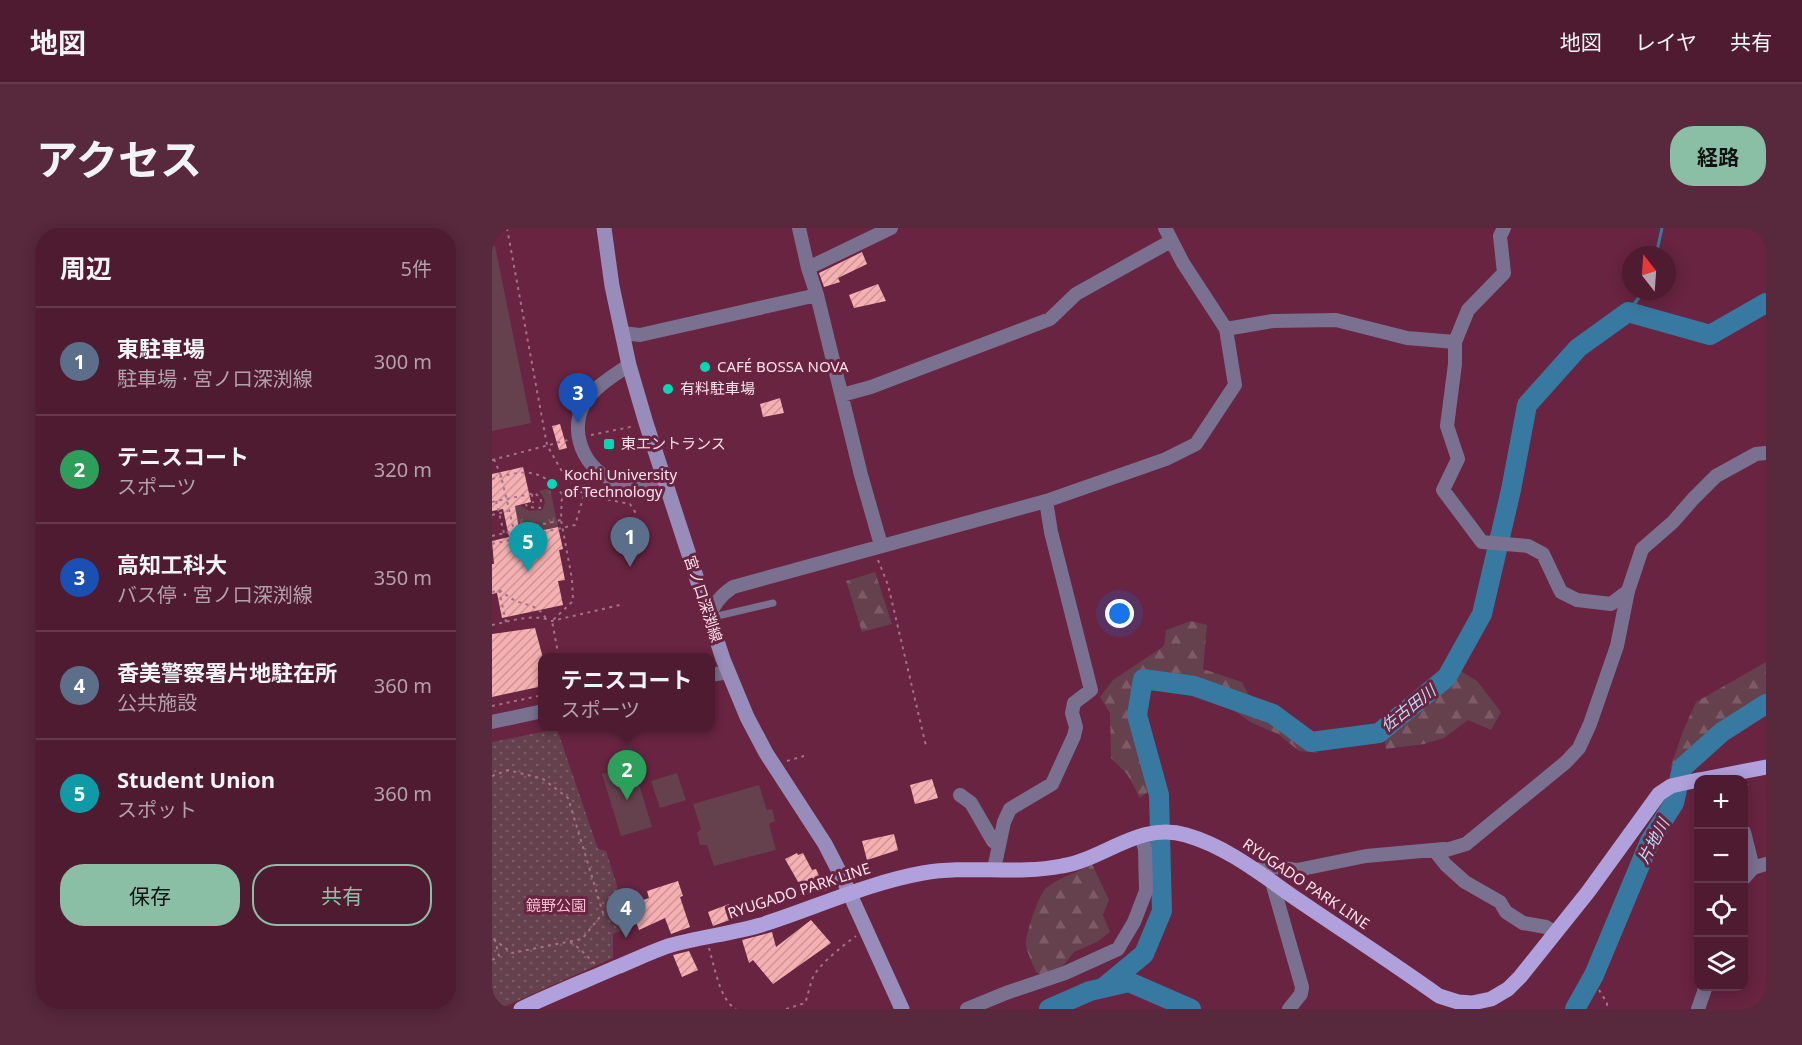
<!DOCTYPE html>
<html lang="ja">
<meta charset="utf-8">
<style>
:root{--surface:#4e1b31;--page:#58283d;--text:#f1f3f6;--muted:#b3a1ab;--line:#65394d;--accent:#8abfa5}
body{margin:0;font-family:"Noto Sans","Noto Sans JP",sans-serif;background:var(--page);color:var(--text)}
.controls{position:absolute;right:18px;bottom:18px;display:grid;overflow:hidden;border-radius:12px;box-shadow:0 3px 15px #0003}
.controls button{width:54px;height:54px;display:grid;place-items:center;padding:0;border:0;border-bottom:2px solid var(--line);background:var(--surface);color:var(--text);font:30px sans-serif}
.compass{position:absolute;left:1130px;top:18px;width:54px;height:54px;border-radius:50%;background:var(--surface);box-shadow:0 3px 15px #0003;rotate:343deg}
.you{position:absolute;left:628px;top:386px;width:21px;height:21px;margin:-15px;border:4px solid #fff;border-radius:50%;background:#1a73e8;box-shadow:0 0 0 9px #1a73e833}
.badge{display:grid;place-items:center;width:39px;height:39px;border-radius:50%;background:var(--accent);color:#fff;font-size:20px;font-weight:700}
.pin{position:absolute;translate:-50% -50px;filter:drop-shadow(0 2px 3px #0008)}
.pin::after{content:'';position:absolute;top:32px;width:21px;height:18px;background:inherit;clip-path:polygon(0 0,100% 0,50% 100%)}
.popup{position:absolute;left:46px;top:425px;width:177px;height:78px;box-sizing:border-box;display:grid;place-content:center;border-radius:12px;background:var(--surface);filter:drop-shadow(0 2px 4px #0005);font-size:20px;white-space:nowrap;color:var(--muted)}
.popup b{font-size:22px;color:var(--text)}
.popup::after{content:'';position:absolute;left:50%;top:100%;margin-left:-12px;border:12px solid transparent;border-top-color:var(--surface)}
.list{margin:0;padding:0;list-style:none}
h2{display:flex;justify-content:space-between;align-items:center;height:78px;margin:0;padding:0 24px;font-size:26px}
h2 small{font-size:20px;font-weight:400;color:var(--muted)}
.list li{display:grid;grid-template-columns:39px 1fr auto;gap:18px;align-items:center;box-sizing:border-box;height:108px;padding:0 24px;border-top:2px solid var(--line)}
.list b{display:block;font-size:22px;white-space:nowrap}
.list p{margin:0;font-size:20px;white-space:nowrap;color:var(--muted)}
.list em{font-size:20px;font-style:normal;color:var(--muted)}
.actions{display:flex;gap:12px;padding:18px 24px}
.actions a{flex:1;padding:14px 0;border:2px solid var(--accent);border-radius:24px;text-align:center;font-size:21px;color:var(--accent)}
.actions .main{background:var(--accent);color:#111}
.icon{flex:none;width:33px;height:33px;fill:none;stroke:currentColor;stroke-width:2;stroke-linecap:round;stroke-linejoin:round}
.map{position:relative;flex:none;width:1274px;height:781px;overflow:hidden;border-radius:24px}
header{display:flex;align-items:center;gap:36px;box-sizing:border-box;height:84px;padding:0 30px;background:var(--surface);border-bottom:2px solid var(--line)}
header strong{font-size:28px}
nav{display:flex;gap:33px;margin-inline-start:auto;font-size:21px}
.intro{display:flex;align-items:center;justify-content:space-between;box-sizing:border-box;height:144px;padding:0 36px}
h1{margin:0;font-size:42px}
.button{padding:15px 27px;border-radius:24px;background:var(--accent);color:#111;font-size:21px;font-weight:700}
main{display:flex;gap:36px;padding:0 36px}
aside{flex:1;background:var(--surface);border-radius:24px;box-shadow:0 3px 15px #0003}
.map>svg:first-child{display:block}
.grass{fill:url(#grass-tufts)}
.forest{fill:url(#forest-firs)}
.park{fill:url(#park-dots)}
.pitch{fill:#65404d}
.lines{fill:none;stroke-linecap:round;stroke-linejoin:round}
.stream{stroke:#3779a0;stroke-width:3}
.river{stroke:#3779a0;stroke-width:20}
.building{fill:url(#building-hatch)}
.path{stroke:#a57286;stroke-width:2;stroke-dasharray:3 4.5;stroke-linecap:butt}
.service{stroke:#79718f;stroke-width:7}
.minor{stroke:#79718f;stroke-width:14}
.secondary{stroke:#988cba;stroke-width:15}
.primary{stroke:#b0a0dc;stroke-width:15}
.poi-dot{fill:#08d5b5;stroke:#682441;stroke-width:2}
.labels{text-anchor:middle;stroke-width:6;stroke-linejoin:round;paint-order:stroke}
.poi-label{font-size:15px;fill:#fbe1e9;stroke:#682441;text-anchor:start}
.street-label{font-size:15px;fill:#fbe1e9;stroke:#682441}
.park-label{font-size:15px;fill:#fabfd3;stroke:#682441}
.water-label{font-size:16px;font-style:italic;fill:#badcf3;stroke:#682441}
</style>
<header>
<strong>地図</strong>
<nav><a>地図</a><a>レイヤ</a><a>共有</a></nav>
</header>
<div class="intro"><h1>アクセス</h1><a class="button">経路</a></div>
<main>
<aside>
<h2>周辺<small>5件</small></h2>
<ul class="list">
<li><span class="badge" style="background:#5c6f8a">1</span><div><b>東駐車場</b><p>駐車場 · 宮ノ口深渕線</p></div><em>300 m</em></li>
<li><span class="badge" style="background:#2e9e5b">2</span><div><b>テニスコート</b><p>スポーツ</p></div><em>320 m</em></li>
<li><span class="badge" style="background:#1a4fb4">3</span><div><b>高知工科大</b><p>バス停 · 宮ノ口深渕線</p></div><em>350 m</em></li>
<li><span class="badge" style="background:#5c6f8a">4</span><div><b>香美警察署片地駐在所</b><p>公共施設</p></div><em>360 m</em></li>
<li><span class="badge" style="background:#0f9aa8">5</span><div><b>Student Union</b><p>スポット</p></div><em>360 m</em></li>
</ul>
<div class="actions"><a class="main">保存</a><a>共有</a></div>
</aside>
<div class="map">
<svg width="1274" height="781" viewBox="0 0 1274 781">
<defs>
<pattern id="grass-tufts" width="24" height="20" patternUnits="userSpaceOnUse" patternTransform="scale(1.5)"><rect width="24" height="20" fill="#65404d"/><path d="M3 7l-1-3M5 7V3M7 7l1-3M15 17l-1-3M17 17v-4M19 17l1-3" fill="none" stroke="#7c5b67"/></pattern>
<pattern id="forest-firs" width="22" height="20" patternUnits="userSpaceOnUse" patternTransform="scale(1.5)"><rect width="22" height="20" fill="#65404d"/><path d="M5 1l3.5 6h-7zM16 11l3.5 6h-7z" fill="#7c5b67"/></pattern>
<pattern id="park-dots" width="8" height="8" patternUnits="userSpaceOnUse" patternTransform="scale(1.5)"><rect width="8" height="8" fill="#65404d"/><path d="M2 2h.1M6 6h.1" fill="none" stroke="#7c5b67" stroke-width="1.8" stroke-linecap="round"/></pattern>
<pattern id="building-hatch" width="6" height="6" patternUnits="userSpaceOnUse" patternTransform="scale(1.5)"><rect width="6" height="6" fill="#f6b0b2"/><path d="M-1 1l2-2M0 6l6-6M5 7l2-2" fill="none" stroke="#cb9597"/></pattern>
</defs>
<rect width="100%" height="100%" fill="#682441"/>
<!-- grass -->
<path class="grass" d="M 58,260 L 66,299 L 28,307 L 23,278 L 28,277 L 37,283 L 50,282 C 55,274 53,270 47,263 Z"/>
<!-- forest -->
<path class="forest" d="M 383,344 L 400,396 L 370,404 L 354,353 Z
M 699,393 L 715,397 L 711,441 L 750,454 C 765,488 798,502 826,525 L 807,523 L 786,506 L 760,495 L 719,467 L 691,458 L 667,453 L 649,458 C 643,490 645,523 661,551 L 657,563 L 648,570 L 635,546 L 619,530 L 618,485 L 608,469 L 621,452 L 672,418 L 674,402 Z
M 1274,434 L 1274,471 L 1213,508 L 1178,541 L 1191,503 L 1204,474 Z
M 969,443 L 985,453 L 1009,484 L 999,502 L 976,492 L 952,510 L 932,516 L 894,521 L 892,509 L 906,490 L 935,472 Z
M 600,636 L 617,672 L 611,687 L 618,704 L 605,714 L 582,724 L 560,752 L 544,744 C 541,736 536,727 534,718 C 532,709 547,666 554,660 C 567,649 585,645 600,636 Z"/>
<!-- park -->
<path class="park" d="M 65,501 L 106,621 L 114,623 L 138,699 L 121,706 L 121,730 L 7,781 L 0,781 L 0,514 Z"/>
<!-- pitch -->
<path class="pitch" d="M 3,18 L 39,195 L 0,203 L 0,19 Z
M 141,536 L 160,599 L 129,608 L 110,546 Z
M 185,545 L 194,572 L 168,580 L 159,553 Z
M 267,557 L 275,582 L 280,581 L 283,593 L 277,596 L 284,622 L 222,638 L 215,617 L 208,617 L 205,605 L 209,601 L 201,576 Z"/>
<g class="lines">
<!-- stream -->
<path class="stream" d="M 1164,27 L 1170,0
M 1136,84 L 1152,63"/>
<!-- river -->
<path class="river" d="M 611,760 L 652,726 L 670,683 L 667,567 L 645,487 L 651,451 L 702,458 L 781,486 L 819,514 L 887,505 L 955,449 L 990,386 L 1019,262 L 1035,177 L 1086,120 L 1136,84 L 1218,107 L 1274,75
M 557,781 L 598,763 L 637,754 L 699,781
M 1083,781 L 1102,747 L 1158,613 L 1182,575 L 1190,540 L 1230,504 L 1274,476"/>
</g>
<!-- building -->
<path class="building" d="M 370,24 L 375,36 L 346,50 L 348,54 L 332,59 L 327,45 Z
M 386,56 L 394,73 L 362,80 L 357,67 Z
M 288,170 L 292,185 L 271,189 L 268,176 Z
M 68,196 L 75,220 L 67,222 L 60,198 Z
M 31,239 L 39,274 L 23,278 L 28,307 L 66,299 L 71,321 L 67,322 L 73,352 L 66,353 L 71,377 L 10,390 L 5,365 L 0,366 L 0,336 L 2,336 L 0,313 L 17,309 L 11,281 L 0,283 L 0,246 Z
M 43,400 L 51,430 L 51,458 L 0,469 L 0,406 Z
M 440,551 L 446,570 L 423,576 L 418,557 Z
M 402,606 L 406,622 L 375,632 L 370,613 Z
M 305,625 L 306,627 L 311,625 L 320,642 L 324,641 L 334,663 L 322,653 L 309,659 L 293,631 Z
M 186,653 L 191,668 L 188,669 L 198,699 L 179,706 L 173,690 L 147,702 L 138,677 L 157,670 L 155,663 Z
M 237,676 L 243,690 L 221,698 L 216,684 Z
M 319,692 L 339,715 L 281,756 L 261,732 L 257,735 L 250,712 L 280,704 L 284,719 Z
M 197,723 L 206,742 L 190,749 L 181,727 Z"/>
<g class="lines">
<!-- path -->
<path class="path" d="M 15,0 L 55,217 L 72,247 L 92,267 L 138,276 L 145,287
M 99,207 L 143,198
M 2,231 L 9,248 L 24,311
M 0,232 L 76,212
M 0,251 C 31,242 48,239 70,266 L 69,292 L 80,351 L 81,373 L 60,393 L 67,430
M 40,266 L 41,275
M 70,266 L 83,260
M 4,273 L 12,305
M 0,274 L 43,265 L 49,271 L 48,280 L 35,279 L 34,276
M 0,287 L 16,283
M 0,308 L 69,292
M 0,316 L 83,297 L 92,267
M 386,332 L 396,357 L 434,518
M 7,362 L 14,394
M 0,364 L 7,362 C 13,366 18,370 24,373 C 36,378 47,377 54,391
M 0,397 C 19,393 41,385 60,393 L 132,376
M 0,478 L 51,467
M 295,533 L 312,528
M 0,548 L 16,542 L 51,551 L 76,570 L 111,685 L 90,711 L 20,725 L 0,710
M 1252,566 L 1256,555
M 78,714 L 88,721 L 103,736
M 217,720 C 222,737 228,773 244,781
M 0,732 L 7,728 L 3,712
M 1107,762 L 1115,775 L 1115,781
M 294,781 L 313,775 C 316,768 317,760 320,752 C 324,738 353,716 364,708"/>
<!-- service -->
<path class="service" d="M 217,390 L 281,375"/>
<!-- minor -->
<path class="minor" d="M 307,0 L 316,40 L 325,67 L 369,247 L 389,317
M 1012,0 L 1008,8 L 1012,45 L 976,82 L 963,114 L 963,136 L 955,198 L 966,231 L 951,262 L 990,314 L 1036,318 L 1051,326 L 1069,364 L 1085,372 L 1119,376 L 1136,363
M 316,40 L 399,0
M 734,101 L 781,93 L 844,92 L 915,110 L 963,114
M 130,105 L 148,107 L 325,67
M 137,137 C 121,148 102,159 92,176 C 74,208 98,253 135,255 C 148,256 159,252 171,249
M 350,167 L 379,159 L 558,91 L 584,66 L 679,13
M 217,390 C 221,376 229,367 241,359 L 554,273 L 674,231 L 704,216 L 743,157 L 734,101 L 691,35 L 673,0
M 219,447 L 236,444
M 0,494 L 51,483
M 468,567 L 479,575 L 501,613 L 506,617
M 1252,604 L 1261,640
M 942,622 L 954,637 L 973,654 L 1008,674 L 1014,684 L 1031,695 L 1054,699 L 1063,704
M 502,641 L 512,594 L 518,581 L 560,556 L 582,508 L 584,499 L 580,485 L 582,475 L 599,462 L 559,304 L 554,273
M 765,642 L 777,638 L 805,642 L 874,628 L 952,621 L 954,622 L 974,616 L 1074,534 L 1087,520 L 1098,496 L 1125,418 L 1136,363 L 1150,321 L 1181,294 L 1201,271 L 1224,248 L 1264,226 L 1274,225
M 1252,650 L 1261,640 L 1274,636
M 780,654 L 810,759 L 809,766 L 797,781
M 475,781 L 514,765 L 573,745 L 626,721 L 642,694 L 654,663 L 653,621 L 649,608
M 1206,781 L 1214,758"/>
<!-- secondary -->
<path class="secondary" d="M 112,0 L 120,58 L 137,137 L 154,195 L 231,431 L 255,489 L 274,525 L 333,616 L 351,651 L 410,781"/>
<!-- primary -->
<path class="primary" d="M 1207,552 L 1274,539
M 29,781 C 60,766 93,753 125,739 C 142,732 159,724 176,718 C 207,709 238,706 269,697 C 323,680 375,655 431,645 C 477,637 524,647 570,638 C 613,631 648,593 694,607 C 736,619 771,648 806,672 C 853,704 901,735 947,768 L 966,774 L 980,775 L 999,771 L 1016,761 L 1028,749 L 1096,664 L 1167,566 L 1179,558 L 1206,552"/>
</g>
<!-- markers -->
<g class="poi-dot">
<circle cx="213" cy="139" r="6"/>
<circle cx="176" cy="161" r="6"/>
<rect x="111" y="210" width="12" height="12" rx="3"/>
<circle cx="60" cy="256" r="6"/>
</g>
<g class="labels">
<!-- poi labels -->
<g class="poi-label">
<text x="225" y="144">CAFÉ BOSSA NOVA</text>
<text x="188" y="166">有料駐車場</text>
<text x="129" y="221">東エントランス</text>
<text x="72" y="252">Kochi University<tspan x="72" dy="17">of Technology</tspan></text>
</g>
<!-- street labels -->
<g class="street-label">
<text transform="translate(211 371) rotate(72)" y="5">宮ノ口深渕線</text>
<text transform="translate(814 656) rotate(34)" y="5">RYUGADO PARK LINE</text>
<text transform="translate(307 663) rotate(-18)" y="5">RYUGADO PARK LINE</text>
</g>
<!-- park labels -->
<g class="park-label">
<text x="64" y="683">鏡野公園</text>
</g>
<!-- water labels -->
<g class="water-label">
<text transform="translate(916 480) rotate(-38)" y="6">佐古田川</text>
<text transform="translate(1161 613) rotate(-62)" y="6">片地川</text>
</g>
</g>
</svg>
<div class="controls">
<button>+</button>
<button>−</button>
<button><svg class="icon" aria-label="locate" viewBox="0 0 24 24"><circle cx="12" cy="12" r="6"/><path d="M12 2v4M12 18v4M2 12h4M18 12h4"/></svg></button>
<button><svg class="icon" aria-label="layers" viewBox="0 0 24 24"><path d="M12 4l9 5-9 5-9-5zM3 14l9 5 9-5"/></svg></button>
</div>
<svg class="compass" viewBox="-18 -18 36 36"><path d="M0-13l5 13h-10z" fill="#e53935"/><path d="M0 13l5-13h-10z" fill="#b3a1ab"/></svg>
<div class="you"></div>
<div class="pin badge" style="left:138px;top:339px;background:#5c6f8a">1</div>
<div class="pin badge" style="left:135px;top:572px;background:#2e9e5b">2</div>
<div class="popup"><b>テニスコート</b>スポーツ</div>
<div class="pin badge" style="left:86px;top:195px;background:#1a4fb4">3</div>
<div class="pin badge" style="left:134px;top:710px;background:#5c6f8a">4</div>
<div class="pin badge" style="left:36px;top:344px;background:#0f9aa8">5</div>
</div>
</main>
